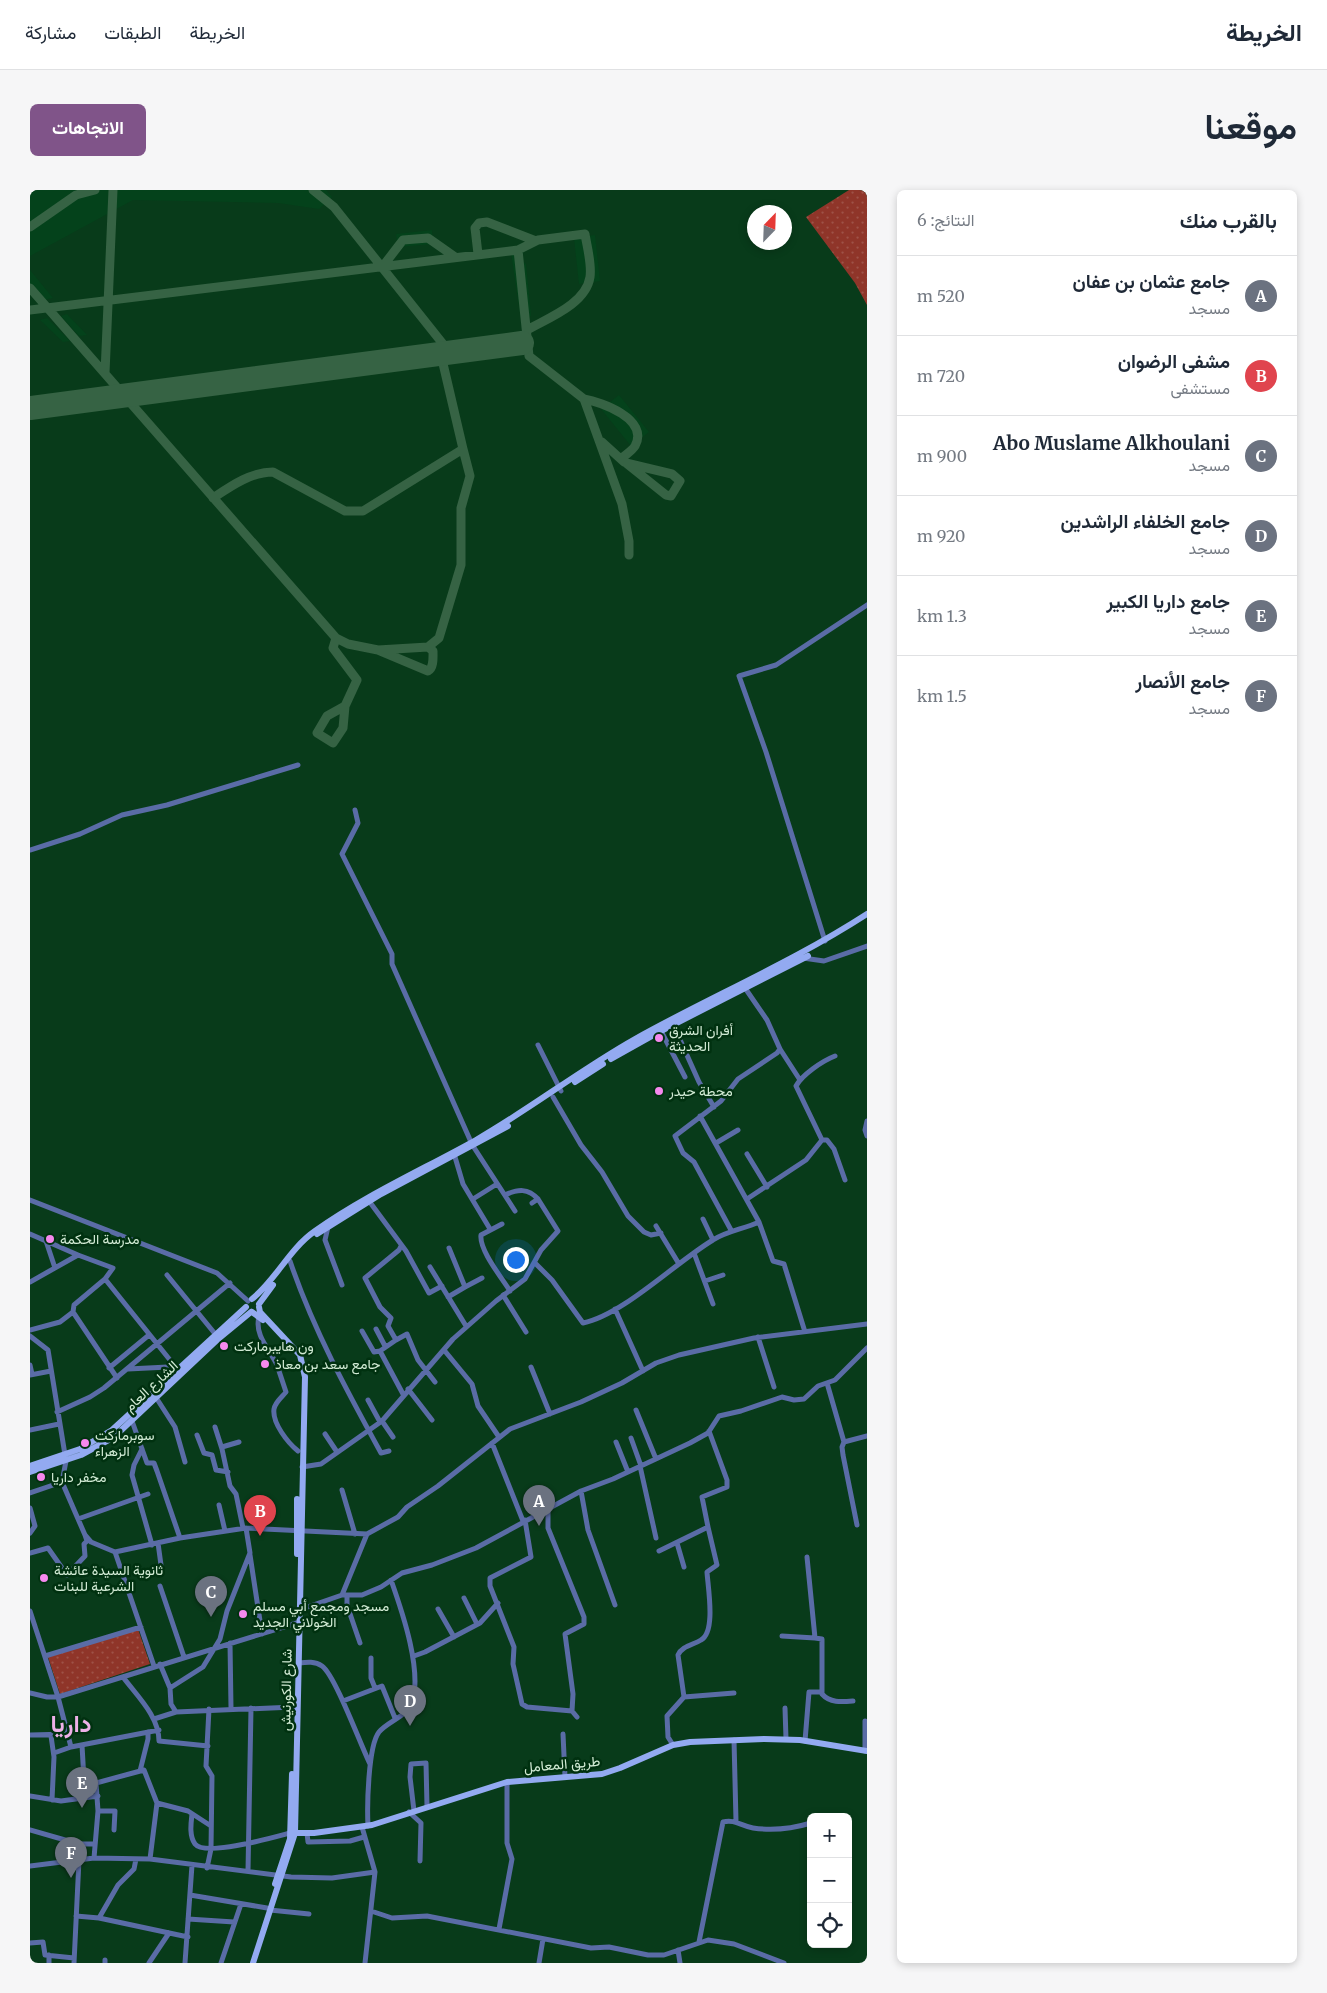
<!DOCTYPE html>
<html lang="ar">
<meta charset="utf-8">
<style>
:root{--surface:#fff;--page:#f6f6f7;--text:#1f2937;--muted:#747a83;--line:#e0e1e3;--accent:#805489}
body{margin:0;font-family:Merriweather,Vazirmatn,serif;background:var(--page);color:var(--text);direction:rtl}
.controls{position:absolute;right:15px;bottom:15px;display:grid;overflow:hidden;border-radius:8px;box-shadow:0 2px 8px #0003}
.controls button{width:45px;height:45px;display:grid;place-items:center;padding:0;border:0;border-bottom:1px solid var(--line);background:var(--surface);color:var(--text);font:25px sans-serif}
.compass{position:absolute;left:717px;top:15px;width:45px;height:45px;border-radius:50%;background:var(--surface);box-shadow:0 2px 8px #0003;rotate:23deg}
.you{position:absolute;left:485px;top:1069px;width:18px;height:18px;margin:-12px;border:4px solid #fff;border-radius:50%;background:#1a73e8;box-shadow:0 0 0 8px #1a73e833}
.badge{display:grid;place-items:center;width:32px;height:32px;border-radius:50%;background:var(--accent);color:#fff;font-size:16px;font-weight:700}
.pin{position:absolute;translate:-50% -41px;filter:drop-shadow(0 1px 2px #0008)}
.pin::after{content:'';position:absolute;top:26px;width:18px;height:15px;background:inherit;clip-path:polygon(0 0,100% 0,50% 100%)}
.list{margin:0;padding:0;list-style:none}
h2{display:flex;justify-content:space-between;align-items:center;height:65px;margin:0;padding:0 20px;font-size:21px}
h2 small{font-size:16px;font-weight:400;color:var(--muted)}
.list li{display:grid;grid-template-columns:32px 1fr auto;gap:15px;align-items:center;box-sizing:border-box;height:80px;padding:0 20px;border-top:1px solid var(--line)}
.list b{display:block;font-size:19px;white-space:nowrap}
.list p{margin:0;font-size:16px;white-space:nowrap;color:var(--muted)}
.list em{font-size:16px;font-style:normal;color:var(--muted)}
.icon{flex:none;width:28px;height:28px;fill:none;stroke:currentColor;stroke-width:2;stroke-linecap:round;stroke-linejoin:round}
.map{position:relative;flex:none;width:837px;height:1773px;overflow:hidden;direction:ltr;border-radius:8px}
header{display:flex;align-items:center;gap:30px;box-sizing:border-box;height:70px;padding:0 25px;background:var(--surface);border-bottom:1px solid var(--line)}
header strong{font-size:24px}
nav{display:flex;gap:28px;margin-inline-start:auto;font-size:18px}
.intro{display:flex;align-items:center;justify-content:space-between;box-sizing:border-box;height:120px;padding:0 30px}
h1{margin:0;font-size:35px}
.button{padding:12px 22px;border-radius:8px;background:var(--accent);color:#fff;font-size:18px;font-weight:700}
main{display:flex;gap:30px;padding:0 30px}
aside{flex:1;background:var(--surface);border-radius:8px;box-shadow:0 2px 8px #0003}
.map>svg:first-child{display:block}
.built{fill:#04421b}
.grass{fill:url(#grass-dots)}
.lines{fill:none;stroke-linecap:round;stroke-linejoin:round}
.taxiway{stroke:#366344;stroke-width:9}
.runway{stroke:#366344;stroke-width:24}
.minor{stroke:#5a6ca6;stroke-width:5}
.major{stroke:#93aaf1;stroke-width:6}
.poi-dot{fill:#f689ee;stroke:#003110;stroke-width:2}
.labels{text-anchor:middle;stroke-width:5;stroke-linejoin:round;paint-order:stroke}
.poi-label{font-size:14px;fill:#d2ebd5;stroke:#003110;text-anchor:start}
.street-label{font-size:14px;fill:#d2ebd5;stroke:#003110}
.town-label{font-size:24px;font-weight:bold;fill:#eeb1e8;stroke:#003110}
</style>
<header>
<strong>الخريطة</strong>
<nav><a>الخريطة</a><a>الطبقات</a><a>مشاركة</a></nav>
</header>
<div class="intro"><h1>موقعنا</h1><a class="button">الاتجاهات</a></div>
<main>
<aside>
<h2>بالقرب منك<small>النتائج: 6</small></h2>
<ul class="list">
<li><span class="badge" style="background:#6b7280">A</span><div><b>جامع عثمان بن عفان</b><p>مسجد</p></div><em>520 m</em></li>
<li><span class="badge" style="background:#e0444e">B</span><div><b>مشفى الرضوان</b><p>مستشفى</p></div><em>720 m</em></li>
<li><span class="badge" style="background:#6b7280">C</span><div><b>Abo Muslame Alkhoulani</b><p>مسجد</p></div><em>900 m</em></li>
<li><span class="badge" style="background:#6b7280">D</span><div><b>جامع الخلفاء الراشدين</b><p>مسجد</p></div><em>920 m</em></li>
<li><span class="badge" style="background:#6b7280">E</span><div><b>جامع داريا الكبير</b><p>مسجد</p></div><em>1.3 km</em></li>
<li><span class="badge" style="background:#6b7280">F</span><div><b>جامع الأنصار</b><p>مسجد</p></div><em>1.5 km</em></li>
</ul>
</aside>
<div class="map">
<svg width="837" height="1773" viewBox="0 0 837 1773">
<defs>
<pattern id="grass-dots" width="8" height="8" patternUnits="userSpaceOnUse" patternTransform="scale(1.25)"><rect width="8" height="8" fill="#8f3529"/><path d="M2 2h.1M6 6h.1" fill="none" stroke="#9e5247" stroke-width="1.8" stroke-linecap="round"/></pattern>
</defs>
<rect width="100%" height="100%" fill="#083b1a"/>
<!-- built -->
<path class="built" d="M 0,0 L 296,0 L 302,7 L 289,19 L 248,13 L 103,10 L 0,66 Z
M 402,40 L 403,54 L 368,57 L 366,44 Z
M 565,45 L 570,91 L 549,94 L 544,48 Z
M 481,63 L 496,74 L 501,125 L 492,136 Z
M 0,80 L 23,108 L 13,110 L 0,95 Z
M 37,124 L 57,145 L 49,146 L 31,126 Z
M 17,128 L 40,151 L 33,152 L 10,130 Z
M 589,205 L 619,242 L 601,256 L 571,219 Z"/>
<!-- grass -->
<path class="grass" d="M 819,0 L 837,0 L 837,115 L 825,93 L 776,27 Z
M 108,1439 L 120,1474 L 30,1504 L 18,1467 Z"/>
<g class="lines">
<!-- taxiway -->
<path class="taxiway" d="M 283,0 L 304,17 L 421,164
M 0,37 L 46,5 L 65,0
M 488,60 L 499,166 L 554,209 L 592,314 L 599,351 L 599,365
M 448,64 L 445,38 L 449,33 L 457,32 L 506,51
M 353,76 L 373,50 L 398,48 L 425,67
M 0,98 L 306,448 L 318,454 L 348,460 L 398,457 L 409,448 L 431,375 L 431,318 L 440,286 L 433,259
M 0,120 L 488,60 L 508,50 L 555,44 C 557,57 562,74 560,87 C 556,114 518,128 497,140
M 75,183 L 83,0
M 554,209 C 571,212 620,229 605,256 C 602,261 595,265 591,269
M 572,252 L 594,272
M 596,273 L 642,284 L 650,291 L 641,306 L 636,305 Z
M 183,308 C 201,296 221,282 243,282 L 315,321 L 333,321 L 433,259 L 411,165
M 306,448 L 303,458 L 327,490 L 315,516
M 348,460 L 398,481 C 404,478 403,467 403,461 L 398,457
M 315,516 L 313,538 L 303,553 L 287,543 L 297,526 Z"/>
<!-- runway -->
<path class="runway" d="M 0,218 L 492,153"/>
<!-- minor -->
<path class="minor" d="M 325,620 L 328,633 L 312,664 L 362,764 L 362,774 L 441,952
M 0,660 L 50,644 L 92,625 L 137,615 L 268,575
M 795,751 L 736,562 L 709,486 L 746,475 L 837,415
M 773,768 L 794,771 L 837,756
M 715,798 L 737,830 L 750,859 L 770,890
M 643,834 L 669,892 L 684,917
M 631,841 L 655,887
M 508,855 L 531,901
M 523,907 L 551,955 L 572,982 L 598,1026 L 614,1042 L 621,1045 L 631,1043
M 670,926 L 729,1032
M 837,931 L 835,940 L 837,946
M 792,950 L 766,896 C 772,885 792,871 805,866
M 792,950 L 797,950 L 804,959 L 815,990
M 686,953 L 708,940
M 443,956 L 485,1021
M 717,964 L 737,997
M 425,967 L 433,994 L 460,1039
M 475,1005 C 488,999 498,998 508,1009
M 443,1009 L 467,994
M 717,1009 L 776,970 L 792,950
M 0,1010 L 187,1083 L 218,1111
M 339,1011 L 376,1061 L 399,1103 L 412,1096
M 673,1029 L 683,1050
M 472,1034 L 451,1045 C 449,1060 472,1088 480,1101
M 626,1036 L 649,1074
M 298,1037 L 295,1050 L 312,1095
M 701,1040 L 664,972 L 653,963 L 645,946 L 691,911 L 708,889 L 747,863 L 750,859
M 0,1044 L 48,1065
M 16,1051 L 25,1078
M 371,1056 L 369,1060 L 335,1088 L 350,1117 L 361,1128 L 358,1136 L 366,1150 L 350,1161 L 373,1204
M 664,1063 L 683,1114
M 260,1071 C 283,1139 317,1201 351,1263 L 359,1261
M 505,1073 L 522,1090 L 553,1133 C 593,1125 646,1072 683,1050 C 697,1041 714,1039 729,1032 L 743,1071 L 754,1074 L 775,1142
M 400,1077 L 436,1136
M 137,1085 L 186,1145
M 75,1089 L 148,1180
M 675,1091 L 693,1085
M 0,1092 L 48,1065 L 83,1078 L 75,1089 L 44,1115 L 43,1122 L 30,1132 L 0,1140
M 435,1097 L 452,1088
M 473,1105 L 496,1142
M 418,1107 L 435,1097 L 419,1058
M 585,1119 L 613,1181
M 43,1122 L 87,1188
M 229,1127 C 224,1145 240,1160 247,1175 C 250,1184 253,1193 256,1202 C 252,1207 245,1212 244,1219 C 242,1233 258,1253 268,1261
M 346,1139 L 355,1156
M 332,1141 L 344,1162 L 350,1161
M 0,1146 L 18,1160 L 36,1271 L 32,1292 L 55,1345 L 61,1352 L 85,1362 L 150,1348 L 216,1338 L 337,1344
M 728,1147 L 744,1197
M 366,1150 L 377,1144 L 388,1170 L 405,1192
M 414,1160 L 442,1194 L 448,1216 L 469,1247
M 0,1175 L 2,1184
M 501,1177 L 520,1224
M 79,1178 L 119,1145
M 98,1179 L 138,1177 L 144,1175
M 0,1185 L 21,1181
M 797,1193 L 814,1252 L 837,1246
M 378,1199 L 402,1230
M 127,1209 L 145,1237 L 155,1272
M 338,1210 L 350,1232
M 606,1220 L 626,1269
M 27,1222 L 60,1207 L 74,1198 L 200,1093
M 102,1231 L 117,1273 L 124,1273 L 127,1281 L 150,1348
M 352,1231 L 363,1247
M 185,1237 L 192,1259 L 200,1296 L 206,1304 L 213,1338
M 0,1240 L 29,1234
M 295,1244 L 307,1262
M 167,1245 L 174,1263 L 182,1265 L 186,1280 L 198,1282
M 601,1248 L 611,1276
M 586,1252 L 598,1282
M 814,1252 L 812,1257 L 813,1265 L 827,1335
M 462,1253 L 493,1331
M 192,1257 L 209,1252
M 112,1259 L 104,1275 L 102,1285 L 122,1355
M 610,1276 L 626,1348
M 272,1277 L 291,1274 L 352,1231 L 423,1149 L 466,1111 L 495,1089 L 511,1060 L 528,1041 L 508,1009 L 502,1013
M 312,1300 L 325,1344
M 551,1301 L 558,1340 L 585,1415
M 0,1303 L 32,1292
M 189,1315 L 195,1341
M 0,1318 L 5,1336 L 0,1343
M 518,1320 L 518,1338 L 554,1427 L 554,1434 L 535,1444 L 543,1504 L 542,1521 L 547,1527
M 48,1329 L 118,1304
M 495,1330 L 501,1367 L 460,1388 L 460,1396 L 484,1457 L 483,1474 L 492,1514 L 497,1517 L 542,1521
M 128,1353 L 131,1375
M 647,1353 L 654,1377
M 629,1361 L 678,1337 L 672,1307 L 697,1297 L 697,1290 L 679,1241
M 85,1362 L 124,1476
M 0,1363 L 18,1358 L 37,1385 L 55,1366 L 54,1354 L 57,1351 L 55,1345
M 220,1365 L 232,1444
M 777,1367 L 785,1448 L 792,1449 L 792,1504 C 800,1513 811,1512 823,1511
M 130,1396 L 154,1467
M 312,1405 L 332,1405 L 351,1397 L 372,1383 L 402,1375 L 446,1358 L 551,1301 L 583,1289 L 660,1253 L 678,1243 L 689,1226 L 711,1221 L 752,1207 L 764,1210 L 774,1209 L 788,1196 L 805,1190 L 837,1158
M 317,1406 L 317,1415 L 330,1453
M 434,1408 L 447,1434
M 408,1419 L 424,1447
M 0,1421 L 28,1507 L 41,1557
M 266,1421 L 312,1405 L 337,1344 L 368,1327 L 377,1317 L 408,1296 L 480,1239 L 551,1212 L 592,1193 L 626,1173 L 649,1165 L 724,1148 L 837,1134
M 752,1446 L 785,1448
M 200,1453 L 201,1518
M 15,1466 L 111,1437
M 384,1466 L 395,1462 L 450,1433 L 468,1413
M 341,1468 L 341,1488 L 345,1498
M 269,1473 C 277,1472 285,1471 292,1476 C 305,1485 331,1556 340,1574
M 93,1487 C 107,1506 129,1526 129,1551 L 178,1556
M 140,1498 L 173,1477 L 190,1449 L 197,1421 L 220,1363 L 216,1338
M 0,1503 L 17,1507 L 28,1507 L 270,1432
M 654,1507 L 704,1503
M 313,1511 L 352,1496 L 365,1528
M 755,1518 L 756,1549
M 146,1522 L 264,1517
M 124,1529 L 146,1522 L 141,1514 L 140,1498 L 130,1474
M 835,1531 L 835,1561
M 533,1544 L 535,1587
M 0,1545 L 38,1544
M 21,1546 L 24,1567 L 22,1610
M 704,1550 L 706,1631
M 775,1551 L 779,1502 L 792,1502
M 52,1555 L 55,1608
M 643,1555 L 638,1547 L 637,1526 L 654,1507 L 648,1465 C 652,1456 663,1455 671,1450 C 686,1442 678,1398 677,1382 L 687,1375 L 678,1337
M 24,1563 L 41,1557 L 129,1540
M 110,1581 L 118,1549 L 118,1542
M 55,1596 L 114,1580 L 127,1613 L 120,1669
M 0,1606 L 31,1611 L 68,1606
M 127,1613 L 158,1621 L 181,1636
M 68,1621 L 85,1621 L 84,1640
M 384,1621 L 380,1587 L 381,1574 L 396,1573 L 397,1616
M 379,1622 L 391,1633 L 390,1671
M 162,1624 C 161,1633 159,1646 165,1654 C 175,1667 245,1647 260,1643
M 338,1636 C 337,1617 338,1556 349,1542 C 356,1533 377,1525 381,1516 C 394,1484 372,1421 361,1390
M 332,1637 L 345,1682 L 335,1773
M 0,1640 L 49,1654 L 64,1654
M 277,1643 L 278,1652 L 320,1651 L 334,1647
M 64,1668 L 68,1621 L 66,1593
M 0,1676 L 64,1668 L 120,1669 L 261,1687 L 302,1688 L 345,1682
M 177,1678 L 181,1659 L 182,1586 L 176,1576 L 179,1519
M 218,1681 L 221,1518
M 160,1705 L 237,1718
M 240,1720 L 279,1724
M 341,1721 L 362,1728 L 397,1726 L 561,1758 L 579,1757 L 618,1765 L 634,1765 L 678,1750 L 704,1754 L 754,1773
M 46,1726 L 69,1728 L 158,1747
M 69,1728 L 88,1695 L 104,1679 L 106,1669
M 158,1729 L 204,1732
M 469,1739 L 482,1669 L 477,1653 L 477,1592
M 669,1752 L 693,1632 C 705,1629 711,1636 723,1638 C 743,1641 761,1639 781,1633
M 0,1753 L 13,1752 L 15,1765 L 44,1768
M 648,1760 L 650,1773
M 19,1765 L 19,1773
M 44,1773 L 49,1670
M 75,1773 L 75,1770
M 119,1773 L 139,1743
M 155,1773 L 162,1675
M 191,1773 L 211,1714
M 509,1773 L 513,1749"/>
<!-- major -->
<path class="major" d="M 581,869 L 631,841 L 778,766
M 545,892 L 573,874
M 287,1044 L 351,1004 L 478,936
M 222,1109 C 246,1090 259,1059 285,1041 C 336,1005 392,980 446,950 C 500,919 550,880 605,849 C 682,806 763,772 837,724
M 229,1114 L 243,1095
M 222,1122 L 233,1130
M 0,1276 L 50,1259 L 82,1240 L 216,1117
M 0,1282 L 51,1265 L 84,1247 L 187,1150 L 221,1122
M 267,1364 L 267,1309
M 261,1643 L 284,1643 L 342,1635 L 477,1592 L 572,1584 L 590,1578 L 643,1555 L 660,1552 L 734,1549 L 770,1550 L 837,1561
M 245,1694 L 260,1649 L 262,1584
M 223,1773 L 265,1643 L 275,1187 L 270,1165 L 230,1122 L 229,1117"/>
</g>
<!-- markers -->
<g class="poi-dot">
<circle cx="629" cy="848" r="5"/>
<circle cx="629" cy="901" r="5"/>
<circle cx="20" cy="1049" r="5"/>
<circle cx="194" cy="1156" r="5"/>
<circle cx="235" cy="1174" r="5"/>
<circle cx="55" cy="1253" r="5"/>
<circle cx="11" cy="1287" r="5"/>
<circle cx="14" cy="1388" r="5"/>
<circle cx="213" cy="1424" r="5"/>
</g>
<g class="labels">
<!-- poi labels -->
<g class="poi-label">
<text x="639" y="845">أفران الشرق<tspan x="639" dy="16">الحديثة</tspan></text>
<text x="639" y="906">محطة حيدر</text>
<text x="30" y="1054">مدرسة الحكمة</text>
<text x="204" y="1161">ون هايبرماركت</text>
<text x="245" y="1179">جامع سعد بن معاذ</text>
<text x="65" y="1250">سوبرماركت<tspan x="65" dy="16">الزهراء</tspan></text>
<text x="21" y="1292">مخفر داريا</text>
<text x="24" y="1385">ثانوية السيدة عائشة<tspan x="24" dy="16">الشرعية للبنات</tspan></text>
<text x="223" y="1421">مسجد ومجمع أبي مسلم<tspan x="223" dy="16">الخولاني الجديد</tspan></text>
</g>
<!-- street labels -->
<g class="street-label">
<text transform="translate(121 1196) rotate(-43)" y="5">الشارع العام</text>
<text transform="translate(256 1500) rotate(-89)" y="5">شارع الكورنيش</text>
<text transform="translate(532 1574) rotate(-5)" y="5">طريق المعامل</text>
</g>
<!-- town labels -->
<g class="town-label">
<text x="41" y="1542">داريا</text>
</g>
</g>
</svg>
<div class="controls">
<button>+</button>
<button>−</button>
<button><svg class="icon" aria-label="locate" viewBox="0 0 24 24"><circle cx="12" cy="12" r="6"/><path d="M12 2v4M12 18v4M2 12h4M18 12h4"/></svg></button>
</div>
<svg class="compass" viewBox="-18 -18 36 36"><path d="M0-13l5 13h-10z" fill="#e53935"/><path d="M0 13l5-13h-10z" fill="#747a83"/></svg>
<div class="you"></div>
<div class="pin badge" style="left:509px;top:1336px;background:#6b7280">A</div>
<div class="pin badge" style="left:230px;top:1346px;background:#e0444e">B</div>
<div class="pin badge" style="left:181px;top:1427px;background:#6b7280">C</div>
<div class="pin badge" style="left:380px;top:1536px;background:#6b7280">D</div>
<div class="pin badge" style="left:52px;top:1618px;background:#6b7280">E</div>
<div class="pin badge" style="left:41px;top:1688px;background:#6b7280">F</div>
</div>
</main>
